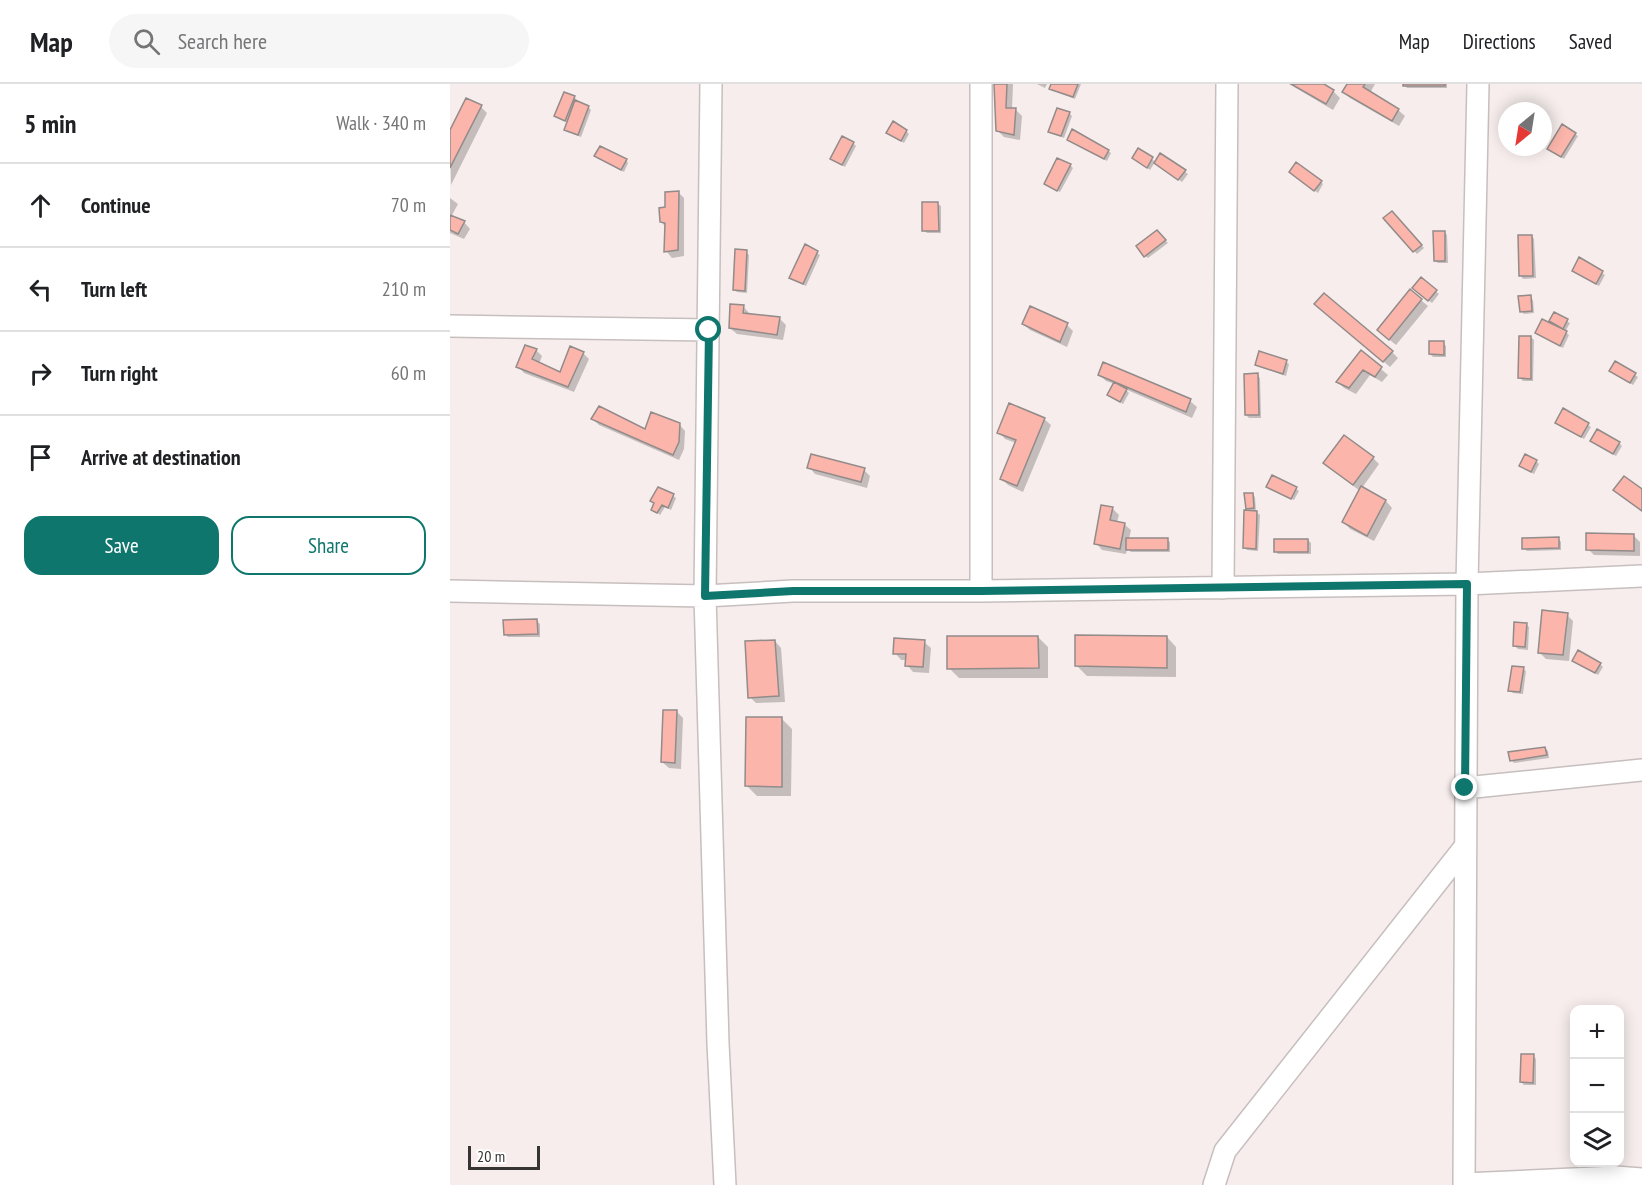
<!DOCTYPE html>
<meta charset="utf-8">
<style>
:root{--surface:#fff;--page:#f6f6f6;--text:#202124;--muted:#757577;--line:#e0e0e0;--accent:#0f766e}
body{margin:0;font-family:"PT Sans Narrow",sans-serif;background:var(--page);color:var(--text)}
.controls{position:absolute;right:18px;bottom:18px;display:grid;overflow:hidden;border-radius:12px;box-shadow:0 3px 15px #0003}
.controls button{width:54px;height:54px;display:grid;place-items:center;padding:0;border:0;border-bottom:2px solid var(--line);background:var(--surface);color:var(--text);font:30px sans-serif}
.compass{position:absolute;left:1048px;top:18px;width:54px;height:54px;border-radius:50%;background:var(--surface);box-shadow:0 3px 15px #0003;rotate:210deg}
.scale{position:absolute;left:18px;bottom:15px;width:72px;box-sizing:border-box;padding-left:6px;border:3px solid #373434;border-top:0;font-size:16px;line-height:21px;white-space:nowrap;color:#373434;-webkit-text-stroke:4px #fff;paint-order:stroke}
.stop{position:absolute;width:18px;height:18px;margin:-14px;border:4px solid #0f766e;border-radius:50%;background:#fff}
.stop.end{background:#0f766e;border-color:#fff;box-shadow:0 2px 6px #0008}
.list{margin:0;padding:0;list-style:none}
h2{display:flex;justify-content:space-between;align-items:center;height:78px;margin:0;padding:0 24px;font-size:26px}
h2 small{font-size:20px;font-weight:400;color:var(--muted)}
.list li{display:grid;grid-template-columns:39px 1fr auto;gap:18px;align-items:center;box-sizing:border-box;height:84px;padding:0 24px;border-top:2px solid var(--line)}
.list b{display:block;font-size:22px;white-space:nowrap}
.list em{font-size:20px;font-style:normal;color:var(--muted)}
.actions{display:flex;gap:12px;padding:18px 24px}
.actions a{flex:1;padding:14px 0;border:2px solid var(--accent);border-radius:18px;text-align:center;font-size:21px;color:var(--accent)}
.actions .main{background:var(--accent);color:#fff}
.icon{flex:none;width:33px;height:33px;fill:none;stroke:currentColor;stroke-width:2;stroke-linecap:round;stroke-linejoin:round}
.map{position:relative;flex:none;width:1192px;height:1101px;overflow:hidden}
header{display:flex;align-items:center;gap:36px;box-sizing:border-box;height:84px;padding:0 30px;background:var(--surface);border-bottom:2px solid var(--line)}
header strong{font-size:28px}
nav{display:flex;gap:33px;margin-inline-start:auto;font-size:21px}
.search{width:420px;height:54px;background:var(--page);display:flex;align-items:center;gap:15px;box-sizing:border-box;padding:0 21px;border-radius:33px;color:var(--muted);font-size:22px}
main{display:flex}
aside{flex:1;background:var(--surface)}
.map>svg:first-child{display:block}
.shadow{fill:#0003}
.building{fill:#fbb5aa;stroke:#928b8a;stroke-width:1.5}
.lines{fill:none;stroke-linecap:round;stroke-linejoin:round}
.street-casing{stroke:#c7bfbe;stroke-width:24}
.street{stroke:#fff;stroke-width:21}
.route{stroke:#0f766e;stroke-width:8}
</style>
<header>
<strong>Map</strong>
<div class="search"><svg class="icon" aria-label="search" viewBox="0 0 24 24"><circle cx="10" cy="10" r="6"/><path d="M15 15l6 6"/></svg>Search here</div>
<nav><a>Map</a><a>Directions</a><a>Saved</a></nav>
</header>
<main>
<aside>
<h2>5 min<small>Walk · 340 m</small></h2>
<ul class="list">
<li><svg class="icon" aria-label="ahead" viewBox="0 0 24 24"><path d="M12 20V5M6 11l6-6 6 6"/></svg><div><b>Continue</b></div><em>70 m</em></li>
<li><svg class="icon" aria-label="left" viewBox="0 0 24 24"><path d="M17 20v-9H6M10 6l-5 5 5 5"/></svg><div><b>Turn left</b></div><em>210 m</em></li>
<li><svg class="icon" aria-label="right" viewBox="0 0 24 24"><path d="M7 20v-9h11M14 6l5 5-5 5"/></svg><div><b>Turn right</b></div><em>60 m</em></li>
<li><svg class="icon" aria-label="arrive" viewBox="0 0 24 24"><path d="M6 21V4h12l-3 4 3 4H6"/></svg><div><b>Arrive at destination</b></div></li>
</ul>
<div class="actions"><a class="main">Save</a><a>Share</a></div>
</aside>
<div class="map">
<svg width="1192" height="1101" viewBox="0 0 1192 1101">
<rect width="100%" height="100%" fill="#f6edec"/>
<!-- shadow -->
<path class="shadow" d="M 546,0 L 563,0 L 562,26 L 566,26 L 572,32 L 570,56 L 554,53 L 547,46 Z
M 587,0 L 597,0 L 595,4 Z
M 602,0 L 631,0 L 625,15 L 604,7 L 601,4 Z
M 839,0 L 871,0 L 883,7 L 890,14 L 883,26 Z
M 899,0 L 925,0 L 920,9 L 948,26 L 955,32 L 949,42 L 900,14 L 894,8 Z
M 954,0 L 997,0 L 997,4 L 957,4 Z
M 124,13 L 127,16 L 126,18 L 138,23 L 141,26 L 131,53 L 118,48 L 115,45 L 118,39 L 106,32 Z
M 31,23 L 37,29 L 1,101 L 0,50 Z
M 619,29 L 622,32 L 614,54 L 603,50 L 600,47 Z
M 456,47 L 459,50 L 454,59 L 441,51 Z
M 1125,50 L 1128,52 L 1114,75 L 1101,67 Z
M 622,58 L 658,67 L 661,69 L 657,77 Z
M 403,59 L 406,62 L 395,83 L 382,75 Z
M 688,66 L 706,78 L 711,71 L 738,90 L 732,98 L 705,78 L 700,86 L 684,74 Z
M 146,72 L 176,76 L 178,79 L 174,88 Z
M 620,81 L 623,84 L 610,108 L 599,102 Z
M 843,91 L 871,98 L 873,100 L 868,109 Z
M 228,108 L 234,114 L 234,172 L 222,174 L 216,167 L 216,143 L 211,138 Z
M 0,114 L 8,120 L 1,133 L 14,138 L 20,145 L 14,155 L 0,149 Z
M 488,120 L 491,122 L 491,149 L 477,149 L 474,146 Z
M 942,129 L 974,164 L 967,170 L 935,135 Z
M 706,148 L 718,159 L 698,174 L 695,172 Z
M 994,148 L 997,151 L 998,179 L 988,179 L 985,177 Z
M 1082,152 L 1084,155 L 1086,194 L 1073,195 L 1071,192 Z
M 356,162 L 370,171 L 356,202 L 344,196 Z
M 296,168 L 299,171 L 297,209 L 287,208 L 285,206 Z
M 1130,175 L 1155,191 L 1149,202 L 1126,189 Z
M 971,195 L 989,210 L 982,219 L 967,207 Z
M 960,207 L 978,222 L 946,261 L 935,252 Z
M 1080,213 L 1083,216 L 1084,229 L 1074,230 L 1071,227 Z
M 293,222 L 299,229 L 299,231 L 329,234 L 336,241 L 333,256 L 287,250 L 280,244 Z
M 872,226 L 942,268 L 948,274 L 940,283 Z
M 1104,230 L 1120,239 L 1115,248 L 1119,251 L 1113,264 L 1087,249 L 1099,240 Z
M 573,240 L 617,241 L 623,247 L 617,263 L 580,246 Z
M 1081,253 L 1084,256 L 1083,297 L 1073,297 L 1070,294 Z
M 993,259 L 996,262 L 996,273 L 983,273 L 980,270 Z
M 86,266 L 92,272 L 89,280 L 111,290 L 133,269 L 139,275 L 124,308 L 74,289 L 68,282 Z
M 911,268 L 938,291 L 932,298 L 920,291 L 906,310 L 894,304 L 888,298 Z
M 836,278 L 839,280 L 836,292 L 810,283 L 807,280 Z
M 1164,289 L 1185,291 L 1188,293 L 1183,301 Z
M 649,290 L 740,317 L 747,323 L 742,334 L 675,305 L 679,309 L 673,320 L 659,311 L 665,300 L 656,297 Z
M 807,291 L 810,294 L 811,334 L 799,334 L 796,331 Z
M 1114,326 L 1141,343 L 1134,355 L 1110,341 Z
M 143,335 L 196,347 L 229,340 L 235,347 L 234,365 L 229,376 L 149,341 Z
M 594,335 L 601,341 L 573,408 L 558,401 L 552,395 L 566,359 L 555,355 L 549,348 Z
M 1145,359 L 1169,359 L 1172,362 L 1166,372 Z
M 923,374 L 929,380 L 912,404 L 936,417 L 942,424 L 924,457 L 900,445 L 894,438 L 910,407 L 881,385 Z
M 1086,377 L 1089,380 L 1084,390 L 1070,382 Z
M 359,383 L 414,386 L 420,392 L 417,404 L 365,390 Z
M 821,405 L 846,405 L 849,407 L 844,416 Z
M 802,410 L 805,413 L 806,428 L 810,431 L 808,467 L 797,466 L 794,463 L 801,428 L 797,424 Z
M 223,412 L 226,414 L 221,426 L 215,423 L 210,431 L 203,426 Z
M 662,424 L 669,431 L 667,438 L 674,440 L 681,446 L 679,455 L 717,456 L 720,458 L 720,468 L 681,468 L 677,464 L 676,470 L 652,466 L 646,459 Z
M 1184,452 L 1190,458 L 1190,472 L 1144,471 L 1138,465 Z
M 1108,455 L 1111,458 L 1111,466 L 1077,467 L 1074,464 Z
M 858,456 L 861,459 L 861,470 L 828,470 L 825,467 Z
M 1117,531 L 1123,537 L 1119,577 L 1096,575 L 1089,568 Z
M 87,537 L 90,540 L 90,553 L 58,553 L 55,550 Z
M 1076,540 L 1079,543 L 1078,566 L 1068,565 L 1065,562 Z
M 588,553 L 598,563 L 598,594 L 509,594 L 499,584 Z
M 717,553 L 726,563 L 726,593 L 637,592 L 627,582 Z
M 325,557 L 331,564 L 335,618 L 306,619 L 300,613 Z
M 474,558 L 481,564 L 479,589 L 463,588 L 457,581 L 457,576 L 451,576 L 445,569 Z
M 1127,579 L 1150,580 L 1153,583 L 1148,591 Z
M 1073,585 L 1076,587 L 1073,610 L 1063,609 L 1060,606 Z
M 227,628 L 233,634 L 231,685 L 219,684 L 212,678 Z
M 332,635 L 342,645 L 341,712 L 307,712 L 297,702 Z
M 1095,664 L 1098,667 L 1099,674 L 1064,679 L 1061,676 Z
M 1084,972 L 1086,975 L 1086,1001 L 1074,1001 L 1071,998 Z"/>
<!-- building -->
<path class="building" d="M 544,0 L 557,0 L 556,24 L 566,24 L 564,51 L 546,47 Z
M 601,0 L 628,0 L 623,13 L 599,5 Z
M 841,0 L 874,0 L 884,6 L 876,20 Z
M 897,0 L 915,0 L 913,3 L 949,25 L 942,37 L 892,8 Z
M 953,0 L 995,0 L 995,2 L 953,2 Z
M 114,8 L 125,12 L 115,37 L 104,32 Z
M 16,14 L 32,21 L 0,84 L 0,46 Z
M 125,16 L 139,22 L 128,51 L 114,46 Z
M 607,24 L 620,28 L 611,52 L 598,48 Z
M 443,37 L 457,46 L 451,57 L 436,49 Z
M 1112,40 L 1126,49 L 1111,73 L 1097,65 Z
M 622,45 L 659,66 L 654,75 L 617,56 Z
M 392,52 L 404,58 L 392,81 L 380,75 Z
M 150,62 L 177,75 L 171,86 L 144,72 Z
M 688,64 L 703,73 L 697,84 L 682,74 Z
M 710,69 L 736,86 L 728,96 L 704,79 Z
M 607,74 L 621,80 L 607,107 L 594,100 Z
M 846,78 L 872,97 L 864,107 L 839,88 Z
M 229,107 L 228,166 L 214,168 L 215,139 L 210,138 L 209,124 L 215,123 L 215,108 Z
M 472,118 L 488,118 L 489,147 L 472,147 Z
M 942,127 L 972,161 L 963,168 L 933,134 Z
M 0,131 L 15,137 L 8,150 L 0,146 Z
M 707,146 L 716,156 L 694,173 L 686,162 Z
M 983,147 L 995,147 L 995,177 L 984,177 Z
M 1068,151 L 1082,151 L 1083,192 L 1069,192 Z
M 355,160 L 368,167 L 353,200 L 339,194 Z
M 285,165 L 297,166 L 295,207 L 283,206 Z
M 1129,173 L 1153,187 L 1146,200 L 1122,187 Z
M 971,193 L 987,206 L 978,217 L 962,204 Z
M 960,205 L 972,215 L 939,256 L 927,246 Z
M 874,209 L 943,267 L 933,278 L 864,220 Z
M 1081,211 L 1082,227 L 1070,228 L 1068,212 Z
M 280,220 L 294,221 L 293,229 L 330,233 L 327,251 L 279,244 Z
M 580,222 L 618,239 L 610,258 L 572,240 Z
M 1104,228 L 1118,235 L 1113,245 L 1099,237 Z
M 1092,235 L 1117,247 L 1110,262 L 1085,249 Z
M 1069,252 L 1081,252 L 1081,295 L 1068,294 Z
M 979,257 L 994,257 L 994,271 L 979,270 Z
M 75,261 L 87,265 L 82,275 L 110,288 L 120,262 L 134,268 L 118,303 L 66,283 Z
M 911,266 L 932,283 L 925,293 L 913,286 L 899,304 L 886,298 Z
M 809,267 L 837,276 L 833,290 L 805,281 Z
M 1165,277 L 1186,289 L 1180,299 L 1159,287 Z
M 653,278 L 741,315 L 736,328 L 648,291 Z
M 808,289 L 809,331 L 795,331 L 794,290 Z
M 664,298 L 677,305 L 670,318 L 657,311 Z
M 559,319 L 595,334 L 567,402 L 550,395 L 566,356 L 547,349 Z
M 149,322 L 195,345 L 201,328 L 230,339 L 229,358 L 223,371 L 141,335 Z
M 1113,324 L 1139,339 L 1131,353 L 1105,339 Z
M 1147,345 L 1170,358 L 1163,370 L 1140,357 Z
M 894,351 L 924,373 L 903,401 L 873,379 Z
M 361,370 L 415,384 L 411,398 L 357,384 Z
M 1075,370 L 1087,376 L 1081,388 L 1069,382 Z
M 822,391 L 847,403 L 841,415 L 816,403 Z
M 1174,392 L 1192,405 L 1192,427 L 1163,406 Z
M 911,402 L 936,416 L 917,452 L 892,438 Z
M 208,403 L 224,410 L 218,424 L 212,421 L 207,429 L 201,426 L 204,419 L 200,417 Z
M 794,409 L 803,409 L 804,424 L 796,425 Z
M 651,421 L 663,423 L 660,436 L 675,439 L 670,465 L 644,460 Z
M 794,426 L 807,427 L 806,465 L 793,464 Z
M 1136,449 L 1184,450 L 1184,467 L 1136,466 Z
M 1109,453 L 1109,464 L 1072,465 L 1072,454 Z
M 676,454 L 718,454 L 718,466 L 676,466 Z
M 824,455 L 858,455 L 858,468 L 824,468 Z
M 1092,526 L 1118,529 L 1113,571 L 1088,569 Z
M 87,535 L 88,550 L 54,551 L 53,536 Z
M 1064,538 L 1077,539 L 1075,563 L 1063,562 Z
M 625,551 L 717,552 L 717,584 L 625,582 Z
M 497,552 L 588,552 L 589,584 L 497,585 Z
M 444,554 L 475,556 L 473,583 L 455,582 L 456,570 L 443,570 Z
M 325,556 L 329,612 L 298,614 L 295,557 Z
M 1128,566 L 1151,579 L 1145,589 L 1122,577 Z
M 1062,582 L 1074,583 L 1070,608 L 1058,607 Z
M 213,626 L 227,626 L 225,679 L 211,678 Z
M 296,633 L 332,633 L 332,703 L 295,702 Z
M 1095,663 L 1097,671 L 1060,677 L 1058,668 Z
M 1071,970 L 1084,970 L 1083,999 L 1070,998 Z"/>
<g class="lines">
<defs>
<path id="street" d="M 261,0 L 255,512 L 268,959 L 275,1101
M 0,242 L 259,246
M 773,504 L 777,0
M 0,507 L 255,512 L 343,507 L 531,507 L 1017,500 L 1192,492
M 531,507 L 531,0
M 1015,704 L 1192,686
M 1014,1100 L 1166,1093 L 1192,1095
M 764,1101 L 775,1067 L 1014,764
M 1014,1101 L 1017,500 L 1028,0"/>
</defs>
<!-- street casing -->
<use href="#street" class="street-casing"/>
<!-- street -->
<use href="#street" class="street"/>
</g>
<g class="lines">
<!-- route -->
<path class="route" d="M 259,246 L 255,512 L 343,507 L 531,507 L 1017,500 L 1015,704"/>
</g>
</svg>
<div class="controls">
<button>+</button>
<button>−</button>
<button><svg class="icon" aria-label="layers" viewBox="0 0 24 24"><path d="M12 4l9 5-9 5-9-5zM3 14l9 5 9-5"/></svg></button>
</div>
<svg class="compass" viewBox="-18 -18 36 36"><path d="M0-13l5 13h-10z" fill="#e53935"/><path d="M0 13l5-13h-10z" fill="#757577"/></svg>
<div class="scale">20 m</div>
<div class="stop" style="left:259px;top:246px"></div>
<div class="stop end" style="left:1015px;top:704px"></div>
</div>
</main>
